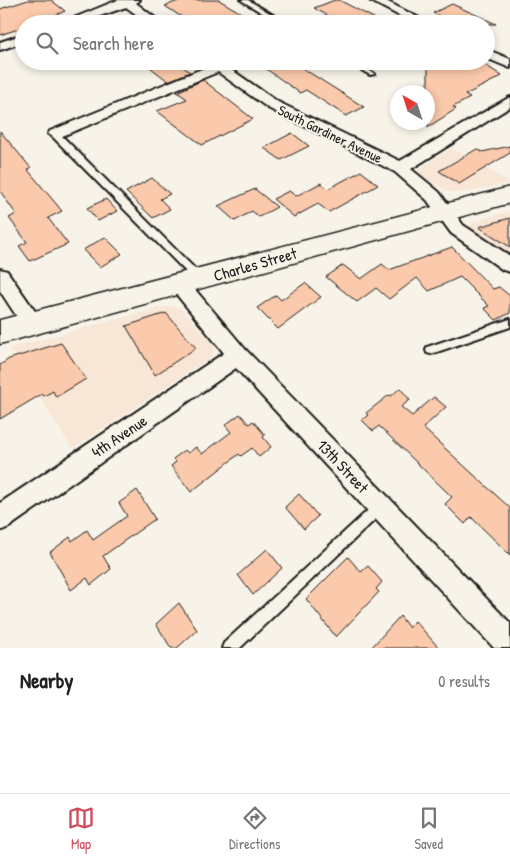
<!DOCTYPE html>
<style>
:root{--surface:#fff;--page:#f2f2f2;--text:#222;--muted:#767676;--line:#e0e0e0;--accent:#d1495b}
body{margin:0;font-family:"Patrick Hand",sans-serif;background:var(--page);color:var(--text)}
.compass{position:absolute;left:390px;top:85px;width:45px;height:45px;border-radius:50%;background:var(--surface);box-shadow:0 2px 8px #0003;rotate:321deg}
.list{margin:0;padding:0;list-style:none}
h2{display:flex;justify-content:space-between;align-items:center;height:65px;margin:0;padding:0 20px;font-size:21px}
h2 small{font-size:16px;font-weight:400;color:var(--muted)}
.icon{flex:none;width:28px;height:28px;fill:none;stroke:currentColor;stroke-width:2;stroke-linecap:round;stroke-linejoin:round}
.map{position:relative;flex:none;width:510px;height:648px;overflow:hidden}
.search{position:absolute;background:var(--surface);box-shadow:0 2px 8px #0003;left:15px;right:15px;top:15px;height:55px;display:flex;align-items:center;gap:12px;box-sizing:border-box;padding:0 18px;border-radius:28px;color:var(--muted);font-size:19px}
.sheet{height:145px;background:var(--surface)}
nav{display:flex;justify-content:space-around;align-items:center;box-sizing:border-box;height:70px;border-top:1px solid var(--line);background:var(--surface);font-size:14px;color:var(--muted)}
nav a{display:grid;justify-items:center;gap:2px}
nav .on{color:var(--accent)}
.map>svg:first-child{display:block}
.built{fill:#f8e6d6}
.building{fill:#fbc9ab;stroke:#1c1c1c}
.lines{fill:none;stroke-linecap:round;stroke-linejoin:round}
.service-casing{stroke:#1c1c1c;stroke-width:4}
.minor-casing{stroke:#1c1c1c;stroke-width:4}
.secondary-casing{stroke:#1c1c1c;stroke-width:3}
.service{fill:#f7f3e8;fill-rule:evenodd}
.minor{fill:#f7f3e8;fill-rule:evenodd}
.secondary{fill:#f7f3e8;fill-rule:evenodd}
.labels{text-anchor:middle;stroke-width:4;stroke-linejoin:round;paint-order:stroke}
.far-street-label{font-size:14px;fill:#1c1c1c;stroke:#f7f3e8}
.street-label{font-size:16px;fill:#1c1c1c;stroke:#f7f3e8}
</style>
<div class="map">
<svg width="510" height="648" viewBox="0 0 510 648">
<rect width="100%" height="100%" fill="#f7f3e8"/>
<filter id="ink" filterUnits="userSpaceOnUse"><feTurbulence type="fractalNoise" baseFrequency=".02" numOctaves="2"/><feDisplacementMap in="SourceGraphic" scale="10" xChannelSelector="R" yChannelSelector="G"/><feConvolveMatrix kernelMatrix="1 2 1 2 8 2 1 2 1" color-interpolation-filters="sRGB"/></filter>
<g filter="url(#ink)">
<!-- built -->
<path class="built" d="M 452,148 L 510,183 L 461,193 L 449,192 L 419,175 L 417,172 L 419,169 Z
M 510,211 L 510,256 L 473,232 L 470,227 L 473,222 Z
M 166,306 L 175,306 L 181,309 L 215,346 L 211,357 L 72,449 L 9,348 Z"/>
<!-- building -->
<path class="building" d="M 28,0 L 51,0 L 65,11 L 35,24 L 24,24 L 24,27 L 0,35 L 0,9 Z
M 181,0 L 219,0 L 260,24 L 192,24 L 165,6 Z
M 335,0 L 339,0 L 385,24 L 343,24 L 314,8 Z
M 452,4 L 496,24 L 456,24 L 433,13 Z
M 142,61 L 175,61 L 190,72 L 168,81 Z
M 255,61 L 291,61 L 364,107 L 346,116 L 306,90 L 300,93 Z
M 428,61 L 479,61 L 502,76 L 465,95 L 470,98 L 453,107 L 456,109 L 428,127 Z
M 203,80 L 253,119 L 202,145 L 157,111 L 187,99 L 177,92 Z
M 0,131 L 31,168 L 28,170 L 62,211 L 48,218 L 68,244 L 30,261 L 19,246 L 27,242 L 9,218 L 16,214 L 0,191 Z
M 292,133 L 309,146 L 281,160 L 264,148 Z
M 510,146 L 510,153 L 459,184 L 439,171 L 477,149 L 482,152 Z
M 361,171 L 378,185 L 329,212 L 318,204 L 294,217 L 273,199 L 289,191 L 296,196 L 321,183 L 328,189 Z
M 152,178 L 170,194 L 160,199 L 170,209 L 153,218 L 126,192 Z
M 255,189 L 277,207 L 259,217 L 252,211 L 235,221 L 218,206 Z
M 106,199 L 117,211 L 98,221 L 87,208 Z
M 510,218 L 510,247 L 479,227 Z
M 105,237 L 122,254 L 100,267 L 83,250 Z
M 452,247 L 493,289 L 499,287 L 510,296 L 510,313 L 496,320 L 484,308 L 489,306 L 460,277 L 429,291 L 417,278 L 389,299 L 376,288 L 357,302 L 326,277 L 343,265 L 361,279 L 382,264 L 389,270 Z
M 305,283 L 321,297 L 278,329 L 257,308 L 276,295 L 281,300 Z
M 166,313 L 196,348 L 155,375 L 126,326 Z
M 61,343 L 86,379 L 56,397 L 53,391 L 44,396 L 42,394 L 0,419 L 0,365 L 9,359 Z
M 400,388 L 410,400 L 401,407 L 412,416 L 434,397 L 446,407 L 423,428 L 510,508 L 510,555 L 471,517 L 465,524 L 445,504 L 452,497 L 379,426 L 373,431 L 362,420 L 368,415 L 366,413 L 389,395 L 391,396 Z
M 240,414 L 249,424 L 253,421 L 265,435 L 263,437 L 271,447 L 259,457 L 252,448 L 241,456 L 239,454 L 191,492 L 171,466 L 176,462 L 173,459 L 185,450 L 188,453 L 196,447 L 202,454 L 231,432 L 225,425 Z
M 137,490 L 155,519 L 103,556 L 111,569 L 91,585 L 87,578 L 71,590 L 50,552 L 70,537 L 72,541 L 87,530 L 93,540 L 127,516 L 119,503 Z
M 299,494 L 318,516 L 304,529 L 285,507 Z
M 267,549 L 282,568 L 253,595 L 238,575 Z
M 348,557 L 361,572 L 368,566 L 382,582 L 376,589 L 379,592 L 336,637 L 306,599 Z
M 179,603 L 197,630 L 177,648 L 171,648 L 156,624 Z
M 400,616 L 409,628 L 415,621 L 439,648 L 371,648 Z"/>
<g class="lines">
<defs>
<path id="service" d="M 241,0 L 248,0 L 288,24 L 280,24 Z
M 346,61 L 354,61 L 375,74 L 370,75 Z
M 52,132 L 58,132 L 202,276 L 204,279 L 202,282 L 196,282 L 52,136 Z
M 510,319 L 510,327 L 431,354 L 427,353 L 426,350 L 427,347 Z
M 381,500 L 385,502 L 387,506 L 385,510 L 240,648 L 222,648 L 224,643 L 377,502 Z"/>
<path id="minor" d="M 118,0 L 140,0 L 136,3 L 163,24 L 149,24 L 126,7 L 77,24 L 59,24 Z
M 369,0 L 384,0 L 431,24 L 415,24 Z
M 24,34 L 24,42 L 0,50 L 0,42 Z
M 486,49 L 510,59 L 510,68 L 486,58 Z
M 204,61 L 219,61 L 278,102 L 400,161 L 510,97 L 510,107 L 411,169 L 439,192 L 463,225 L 510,256 L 510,272 L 503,270 L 451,233 L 427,200 L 395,172 L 268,108 L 218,72 L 60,137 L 55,138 L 48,134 L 50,131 L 209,66 Z
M 0,269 L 7,271 L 39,317 L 42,323 L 39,329 L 32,331 L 25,329 L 0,291 Z
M 180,278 L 187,280 L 245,349 L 510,623 L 510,648 L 494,648 L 236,368 L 9,527 L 0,531 L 0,503 L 224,353 L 173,290 L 171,285 L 173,280 Z"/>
<path id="secondary" d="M 510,187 L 510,203 L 0,344 L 0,320 Z"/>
</defs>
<!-- service casing -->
<use href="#service" class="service-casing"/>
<!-- minor casing -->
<use href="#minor" class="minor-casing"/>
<!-- secondary casing -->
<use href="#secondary" class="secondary-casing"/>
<!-- service -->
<use href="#service" class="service"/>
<!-- minor -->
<use href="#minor" class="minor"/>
<!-- secondary -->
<use href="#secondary" class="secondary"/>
</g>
</g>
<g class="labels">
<!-- far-street labels -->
<g class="far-street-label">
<text transform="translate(330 134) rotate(26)" y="5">South Gardiner Avenue</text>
</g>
<!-- street labels -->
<g class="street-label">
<text transform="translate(255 264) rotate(-16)" y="6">Charles Street</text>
<text transform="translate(119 436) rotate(-34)" y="6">4th Avenue</text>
<text transform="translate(343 466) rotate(47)" y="6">13th Street</text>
</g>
</g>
</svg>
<svg class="compass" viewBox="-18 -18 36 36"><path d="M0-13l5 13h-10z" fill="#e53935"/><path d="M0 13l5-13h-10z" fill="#767676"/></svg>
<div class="search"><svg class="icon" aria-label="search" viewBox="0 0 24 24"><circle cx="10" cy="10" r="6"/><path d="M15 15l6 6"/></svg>Search here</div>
</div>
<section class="sheet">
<h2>Nearby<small>0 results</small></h2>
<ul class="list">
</ul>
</section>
<nav>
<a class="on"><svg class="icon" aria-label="map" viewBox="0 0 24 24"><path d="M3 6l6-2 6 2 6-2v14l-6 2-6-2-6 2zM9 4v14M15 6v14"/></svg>Map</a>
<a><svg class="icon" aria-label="directions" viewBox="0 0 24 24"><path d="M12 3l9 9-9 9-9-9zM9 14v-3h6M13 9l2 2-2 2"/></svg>Directions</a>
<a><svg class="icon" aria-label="saved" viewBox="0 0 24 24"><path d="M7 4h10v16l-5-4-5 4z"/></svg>Saved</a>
</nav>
